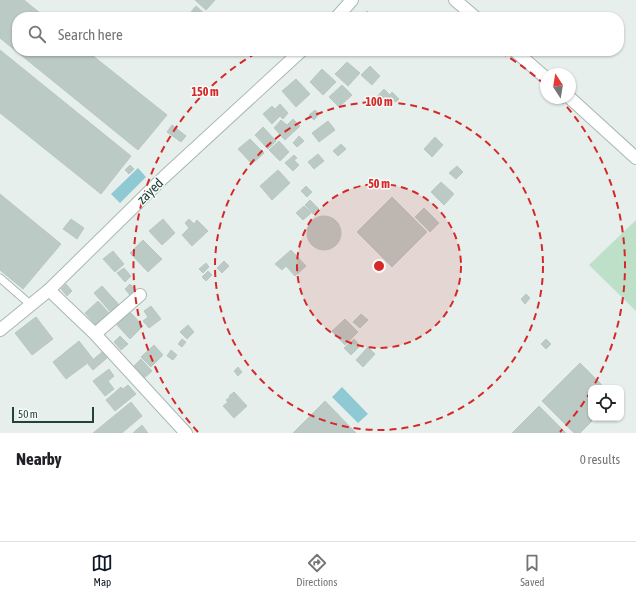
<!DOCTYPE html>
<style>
:root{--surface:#fff;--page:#f2f2f2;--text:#202124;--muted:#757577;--line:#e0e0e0;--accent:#111827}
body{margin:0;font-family:"Asap Condensed",sans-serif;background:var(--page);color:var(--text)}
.controls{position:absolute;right:12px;bottom:12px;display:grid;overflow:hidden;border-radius:8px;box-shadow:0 1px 3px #0004}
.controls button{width:36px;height:36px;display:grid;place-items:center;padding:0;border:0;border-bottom:1px solid var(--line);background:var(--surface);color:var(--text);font:20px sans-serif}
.compass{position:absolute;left:540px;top:68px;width:36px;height:36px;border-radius:50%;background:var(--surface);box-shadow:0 1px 3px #0004;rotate:348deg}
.scale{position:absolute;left:12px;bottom:10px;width:82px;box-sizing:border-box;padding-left:4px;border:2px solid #24423a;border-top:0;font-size:11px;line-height:14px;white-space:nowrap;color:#24423a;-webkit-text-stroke:3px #f7fbf9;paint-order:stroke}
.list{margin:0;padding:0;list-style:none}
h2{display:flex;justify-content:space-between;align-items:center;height:52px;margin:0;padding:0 16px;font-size:17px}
h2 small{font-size:13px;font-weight:400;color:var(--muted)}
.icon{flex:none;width:22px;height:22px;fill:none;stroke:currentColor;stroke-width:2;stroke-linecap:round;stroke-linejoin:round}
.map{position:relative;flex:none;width:636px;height:433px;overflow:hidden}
.search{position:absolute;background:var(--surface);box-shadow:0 1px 3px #0004;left:12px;right:12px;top:12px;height:44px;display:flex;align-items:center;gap:10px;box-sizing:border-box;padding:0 14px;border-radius:16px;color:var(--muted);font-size:15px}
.sheet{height:108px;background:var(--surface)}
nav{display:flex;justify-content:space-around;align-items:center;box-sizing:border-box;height:56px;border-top:1px solid var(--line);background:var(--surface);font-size:11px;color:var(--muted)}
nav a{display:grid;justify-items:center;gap:2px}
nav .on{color:var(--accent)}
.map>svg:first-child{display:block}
.green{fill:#bfe0c8}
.water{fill:#8ec9d4}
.building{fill:#bbcac4;stroke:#b8c9c2}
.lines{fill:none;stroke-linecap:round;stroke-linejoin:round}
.service-casing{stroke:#a8b8b2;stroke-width:9}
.minor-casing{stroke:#a8b8b2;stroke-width:14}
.tertiary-casing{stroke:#a8b8b2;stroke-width:14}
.service{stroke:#fff;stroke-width:7}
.minor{stroke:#fff;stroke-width:12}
.tertiary{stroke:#fff;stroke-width:12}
.ring{fill:none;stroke:#d62828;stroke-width:2;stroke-dasharray:7 5}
.labels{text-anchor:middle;stroke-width:3;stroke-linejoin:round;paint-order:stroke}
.street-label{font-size:14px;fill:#24423a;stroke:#f7fbf9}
.centre{fill:#d62828;stroke:#f7fbf9;stroke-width:2}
.ring-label{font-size:12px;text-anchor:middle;font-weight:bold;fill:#d62828;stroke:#f7fbf9;stroke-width:3;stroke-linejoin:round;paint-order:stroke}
</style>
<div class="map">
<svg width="636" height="433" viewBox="0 0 636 433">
<rect width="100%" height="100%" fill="#e6efeb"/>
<!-- green -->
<path class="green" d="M 636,220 L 636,311 L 589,265 Z"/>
<!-- water -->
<path class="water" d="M 138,168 L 146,177 L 120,203 L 111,194 Z
M 342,387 L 368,414 L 358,423 L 332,397 Z"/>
<!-- building -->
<path class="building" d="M 0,0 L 24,0 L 45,17 L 17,17 L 17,51 L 87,51 L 167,115 L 138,150 L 0,38 Z
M 195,0 L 215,0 L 206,10 Z
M 196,6 L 206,15 L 204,17 L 195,17 L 190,13 Z
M 367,11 L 371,15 L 369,17 L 362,17 L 362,16 Z
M 0,50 L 131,156 L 101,194 L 0,113 Z
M 118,51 L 124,51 L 120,56 L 116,53 Z
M 347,62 L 360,73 L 348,86 L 335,74 Z
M 370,66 L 380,76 L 372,85 L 361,75 Z
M 322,69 L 336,82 L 323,95 L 310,82 Z
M 296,79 L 310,94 L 296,107 L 282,91 Z
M 342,85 L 352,95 L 339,107 L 329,97 Z
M 384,89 L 390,95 L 392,92 L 399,99 L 396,102 L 393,100 L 387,107 L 381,101 L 379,103 L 375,99 Z
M 280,104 L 288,113 L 283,119 L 280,116 L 272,124 L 263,114 L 272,106 L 275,109 Z
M 315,110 L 319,114 L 314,120 L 309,115 Z
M 293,119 L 300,126 L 285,140 L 274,128 L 281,120 L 287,125 Z
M 328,121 L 335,130 L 319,142 L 312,133 Z
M 172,125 L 186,136 L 181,142 L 167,132 Z
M 263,127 L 276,141 L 268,149 L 255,135 Z
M 299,136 L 304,141 L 297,147 L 293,143 Z
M 435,137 L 443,145 L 432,157 L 424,149 Z
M 250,139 L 264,153 L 252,164 L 238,149 Z
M 279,141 L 289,152 L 280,161 L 269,150 Z
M 341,144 L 346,149 L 338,156 L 333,151 Z
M 318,154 L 324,161 L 314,169 L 308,162 Z
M 294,155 L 297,158 L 294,160 L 299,165 L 293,171 L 285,163 Z
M 130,165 L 134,169 L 129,174 L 125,170 Z
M 457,166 L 463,172 L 456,179 L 449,173 Z
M 278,170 L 290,183 L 272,200 L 260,186 Z
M 441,182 L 454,194 L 444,205 L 431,192 Z
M 306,186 L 312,192 L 307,197 L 301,191 Z
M 0,194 L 61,244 L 23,289 L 0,270 Z
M 392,197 L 427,232 L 392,267 L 357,232 Z
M 310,200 L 319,209 L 313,214 L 305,205 Z
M 304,206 L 311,213 L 303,220 L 296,213 Z
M 424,208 L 439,223 L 430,232 L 415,217 Z
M307 233a17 17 0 1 1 34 0a17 17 0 1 1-34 0Z
M 71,219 L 84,228 L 77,239 L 63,229 Z
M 163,219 L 175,233 L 162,245 L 149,231 Z
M 189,219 L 194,224 L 197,220 L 208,231 L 192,246 L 182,235 L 189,228 L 185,223 Z
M 143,240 L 162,259 L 148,272 L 130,253 Z
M 291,250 L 306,266 L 295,276 L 286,266 L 282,270 L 275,264 Z
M 113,251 L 124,264 L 115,272 L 103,259 Z
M 224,261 L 229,266 L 222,273 L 217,268 Z
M 206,263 L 209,267 L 203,273 L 199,269 Z
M 124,268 L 131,276 L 125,282 L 117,273 Z
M 208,271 L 212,275 L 206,281 L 202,277 Z
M 66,284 L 72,291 L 67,296 L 61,289 Z
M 130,284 L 136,290 L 130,295 L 125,289 Z
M 102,286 L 122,308 L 114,316 L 94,293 Z
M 526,294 L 530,298 L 525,304 L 521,299 Z
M 98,301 L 109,313 L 96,325 L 85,313 Z
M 151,306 L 161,319 L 149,328 L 143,321 L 148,317 L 144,311 Z
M 130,312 L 143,326 L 130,339 L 117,325 Z
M 361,314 L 368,320 L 360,328 L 353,322 Z
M 36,317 L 53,339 L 32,355 L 15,333 Z
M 345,319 L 358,332 L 345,345 L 332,331 Z
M 188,325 L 194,332 L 187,339 L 180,332 Z
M 120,336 L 128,344 L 121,350 L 114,342 Z
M 182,339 L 186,342 L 182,347 L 178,344 Z
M 354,339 L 360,346 L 351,355 L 344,348 Z
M 546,339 L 551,344 L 546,349 L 541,344 Z
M 79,341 L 93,359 L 66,379 L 53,362 Z
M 154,345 L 163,355 L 151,367 L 141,357 Z
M 368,347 L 375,354 L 363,367 L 356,360 Z
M 171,350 L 177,355 L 173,360 L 167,356 Z
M 102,352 L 107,358 L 93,370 L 88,364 Z
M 141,359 L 152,371 L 142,380 L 131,369 Z
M 580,363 L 605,388 L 591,388 L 591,418 L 595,418 L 580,433 L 574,433 L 542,401 Z
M 238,367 L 242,372 L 238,376 L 234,371 Z
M 109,369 L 114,376 L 108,381 L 114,389 L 105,396 L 93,381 Z
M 128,385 L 136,394 L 115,411 L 106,400 L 121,387 L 123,389 Z
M 234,392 L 247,406 L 234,418 L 223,406 L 228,402 L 226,400 L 230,397 L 229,396 Z
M 325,401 L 356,433 L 293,433 Z
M 131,402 L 142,416 L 122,433 L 93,433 Z
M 539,406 L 566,433 L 512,433 Z
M 142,425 L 148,433 L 133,433 Z"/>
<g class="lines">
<defs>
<path id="service" d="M 0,278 L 31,305"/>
<path id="minor" d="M 455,0 L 475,17
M 515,51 L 546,78
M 570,98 L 636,158
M 49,290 L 95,334 L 186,433
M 95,334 L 140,295"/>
<path id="tertiary" d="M 337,17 L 352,0
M 0,330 L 49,290 L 164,177 L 301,51"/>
</defs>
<!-- service casing -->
<use href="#service" class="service-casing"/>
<!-- minor casing -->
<use href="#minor" class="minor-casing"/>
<!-- tertiary casing -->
<use href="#tertiary" class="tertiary-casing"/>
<!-- service -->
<use href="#service" class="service"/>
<!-- minor -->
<use href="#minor" class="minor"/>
<!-- tertiary -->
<use href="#tertiary" class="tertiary"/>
</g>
<!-- distance rings -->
<circle cx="379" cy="266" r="82" fill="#d62828" fill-opacity=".12"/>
<g class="ring">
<circle cx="379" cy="266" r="82"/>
<circle cx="379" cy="266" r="164"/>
<path d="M591 391A246 246 0 0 1 560 432M198 432A246 246 0 0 1 258 52M500 52A246 246 0 0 1 545 85M559 98A246 246 0 0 1 593 387"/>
</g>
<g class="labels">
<!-- street labels -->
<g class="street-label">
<text transform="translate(150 191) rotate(-44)" y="5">zayed</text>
</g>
</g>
<circle cx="379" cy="266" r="6" class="centre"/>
<g class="ring-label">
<text x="205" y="96">150 m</text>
<text x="379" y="106">100 m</text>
<text x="379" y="188">50 m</text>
</g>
</svg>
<div class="controls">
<button><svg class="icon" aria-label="locate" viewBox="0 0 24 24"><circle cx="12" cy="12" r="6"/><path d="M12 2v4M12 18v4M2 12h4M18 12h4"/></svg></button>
</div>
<svg class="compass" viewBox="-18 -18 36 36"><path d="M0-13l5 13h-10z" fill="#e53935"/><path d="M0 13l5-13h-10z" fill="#757577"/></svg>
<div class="scale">50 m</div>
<div class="search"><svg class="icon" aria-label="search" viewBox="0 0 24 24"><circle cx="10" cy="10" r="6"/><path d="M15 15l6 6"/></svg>Search here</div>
</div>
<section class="sheet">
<h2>Nearby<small>0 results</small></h2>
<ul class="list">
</ul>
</section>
<nav>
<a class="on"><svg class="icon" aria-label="map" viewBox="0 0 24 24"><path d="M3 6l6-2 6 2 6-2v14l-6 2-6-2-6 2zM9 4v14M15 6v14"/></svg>Map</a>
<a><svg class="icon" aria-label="directions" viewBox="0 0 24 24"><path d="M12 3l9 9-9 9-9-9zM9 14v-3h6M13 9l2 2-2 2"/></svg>Directions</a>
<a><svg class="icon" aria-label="saved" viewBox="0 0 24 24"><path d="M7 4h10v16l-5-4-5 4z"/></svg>Saved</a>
</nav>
